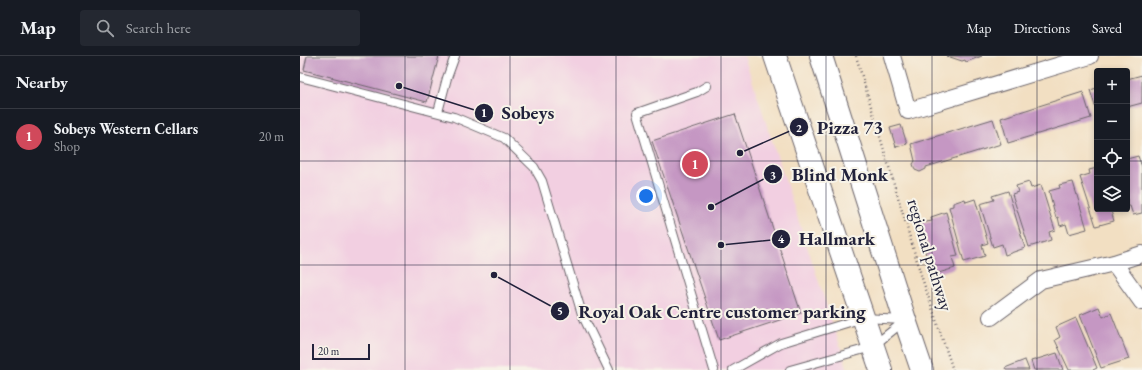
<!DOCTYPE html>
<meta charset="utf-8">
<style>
:root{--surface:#171b24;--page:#242831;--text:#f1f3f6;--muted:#9ea1a6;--line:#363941;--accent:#d1495b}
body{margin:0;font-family:"EB Garamond",serif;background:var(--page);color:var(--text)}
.controls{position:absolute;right:12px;top:12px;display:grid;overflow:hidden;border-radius:4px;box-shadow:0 2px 6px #0003}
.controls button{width:36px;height:36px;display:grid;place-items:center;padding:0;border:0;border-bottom:1px solid var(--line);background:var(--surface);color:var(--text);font:20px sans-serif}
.scale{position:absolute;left:12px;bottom:10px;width:58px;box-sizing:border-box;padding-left:4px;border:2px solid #22223b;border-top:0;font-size:11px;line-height:14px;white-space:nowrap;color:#22223b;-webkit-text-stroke:3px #f7f3e8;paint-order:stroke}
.you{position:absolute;left:346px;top:140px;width:14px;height:14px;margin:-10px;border:3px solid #fff;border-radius:50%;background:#1a73e8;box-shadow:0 0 0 6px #1a73e833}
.badge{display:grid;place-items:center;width:26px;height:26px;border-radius:50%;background:var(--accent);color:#fff;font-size:13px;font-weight:700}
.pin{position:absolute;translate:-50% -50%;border:2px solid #fff;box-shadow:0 1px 4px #0006}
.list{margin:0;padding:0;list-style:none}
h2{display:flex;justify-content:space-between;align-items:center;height:52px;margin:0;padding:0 16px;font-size:17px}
h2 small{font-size:13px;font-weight:400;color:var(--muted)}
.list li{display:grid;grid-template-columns:26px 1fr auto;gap:12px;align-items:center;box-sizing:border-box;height:56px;padding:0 16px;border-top:1px solid var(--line)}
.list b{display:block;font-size:15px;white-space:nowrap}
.list p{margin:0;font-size:13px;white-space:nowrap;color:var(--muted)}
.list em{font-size:13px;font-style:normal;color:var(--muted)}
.icon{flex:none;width:22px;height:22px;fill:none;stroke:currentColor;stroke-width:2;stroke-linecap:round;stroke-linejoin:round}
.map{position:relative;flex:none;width:842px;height:314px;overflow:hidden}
header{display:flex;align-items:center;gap:24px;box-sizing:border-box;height:56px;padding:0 20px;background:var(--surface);border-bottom:1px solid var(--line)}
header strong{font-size:19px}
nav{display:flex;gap:22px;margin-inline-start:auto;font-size:14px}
.search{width:280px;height:36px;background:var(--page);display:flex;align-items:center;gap:10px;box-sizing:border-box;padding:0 14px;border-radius:4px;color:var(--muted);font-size:15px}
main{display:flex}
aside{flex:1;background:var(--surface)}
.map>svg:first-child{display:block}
.built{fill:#f2cfe1}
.building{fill:#c597c3}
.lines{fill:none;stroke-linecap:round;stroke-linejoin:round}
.service-casing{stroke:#6b646a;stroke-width:10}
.minor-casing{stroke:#6b646a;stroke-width:18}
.secondary-casing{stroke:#6b646a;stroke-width:24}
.path{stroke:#6b646a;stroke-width:2.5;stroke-dasharray:1 3;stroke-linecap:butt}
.service{stroke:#fff;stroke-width:8}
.minor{stroke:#fff;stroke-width:16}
.secondary{stroke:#fff;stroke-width:22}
.grid{fill:none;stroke:#22223b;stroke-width:1;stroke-opacity:0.55}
.labels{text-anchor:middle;stroke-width:4;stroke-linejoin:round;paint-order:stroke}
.street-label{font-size:18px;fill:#22223b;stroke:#f7f3e8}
.leader{fill:none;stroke:#22223b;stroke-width:1.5}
.callout-dot{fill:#22223b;stroke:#f7f3e8;stroke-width:1.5}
.mark-label{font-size:12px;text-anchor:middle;font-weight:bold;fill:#fff}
.callout-label{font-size:19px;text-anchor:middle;font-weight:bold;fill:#22223b;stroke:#f7f3e8;stroke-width:4;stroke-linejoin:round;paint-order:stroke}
</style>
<header>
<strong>Map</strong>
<div class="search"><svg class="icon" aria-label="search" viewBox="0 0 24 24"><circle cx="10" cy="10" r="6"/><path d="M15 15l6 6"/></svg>Search here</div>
<nav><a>Map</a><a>Directions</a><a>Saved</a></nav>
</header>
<main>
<aside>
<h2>Nearby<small></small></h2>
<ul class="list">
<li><span class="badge">1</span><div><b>Sobeys Western Cellars</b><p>Shop</p></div><em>20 m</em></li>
</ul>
</aside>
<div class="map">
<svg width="842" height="314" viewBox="0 0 842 314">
<rect width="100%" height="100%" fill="#f7f3e8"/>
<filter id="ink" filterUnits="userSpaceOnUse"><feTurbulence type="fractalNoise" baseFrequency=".025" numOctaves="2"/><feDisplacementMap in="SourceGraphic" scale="8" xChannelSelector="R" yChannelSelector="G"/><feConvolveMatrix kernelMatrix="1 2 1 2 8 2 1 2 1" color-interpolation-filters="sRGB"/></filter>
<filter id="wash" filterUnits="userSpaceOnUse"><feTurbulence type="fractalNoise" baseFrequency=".012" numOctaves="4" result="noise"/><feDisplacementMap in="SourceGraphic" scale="16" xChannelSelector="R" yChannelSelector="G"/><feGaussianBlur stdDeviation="0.9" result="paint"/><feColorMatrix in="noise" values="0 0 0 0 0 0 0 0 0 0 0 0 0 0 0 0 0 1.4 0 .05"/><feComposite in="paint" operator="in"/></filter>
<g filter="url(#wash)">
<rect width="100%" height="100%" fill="#f2dfc2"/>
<!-- built -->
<path class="built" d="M 0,0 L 444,0 L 548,314 L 0,314 Z"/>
<g id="blocks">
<!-- building -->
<path class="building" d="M 7,0 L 139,0 L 127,46 L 4,14 Z
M 647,0 L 682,0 L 666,6 L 665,4 L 662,5 Z
M 842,19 L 842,47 L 827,51 L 827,23 Z
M 797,32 L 797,56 L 790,34 Z
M 783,36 L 791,62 L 708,87 L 701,62 Z
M 435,58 L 501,257 L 419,284 L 352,85 Z
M 693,63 L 701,88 L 626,111 L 626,113 L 620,116 L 615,114 L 613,108 L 615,105 L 611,88 Z
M 601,69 L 607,88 L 596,91 L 590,72 Z
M 838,100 L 842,111 L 842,157 L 833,159 L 830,150 L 827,150 L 827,103 Z
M 797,112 L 797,153 L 817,153 L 811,155 L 814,165 L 796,170 L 780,121 L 790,118 L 789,114 Z
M 729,126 L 731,132 L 741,129 L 755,174 L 749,176 L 751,184 L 729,191 L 712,138 L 718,136 L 716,130 Z
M 773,126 L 787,173 L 769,178 L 766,168 L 760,170 L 758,161 L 756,162 L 749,135 L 760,132 L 759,129 Z
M 708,135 L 725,192 L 705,199 L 702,188 L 693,191 L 680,148 L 694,144 L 692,140 Z
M 665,143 L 666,146 L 675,143 L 688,187 L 682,189 L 685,200 L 664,206 L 649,151 L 653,150 L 653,147 Z
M 646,156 L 658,200 L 652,201 L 655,212 L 632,219 L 625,195 L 629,194 L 621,167 L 632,165 L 631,161 Z
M 799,251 L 803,261 L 811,257 L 829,303 L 801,312 L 780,259 Z
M 776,262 L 797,312 L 793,314 L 769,314 L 755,284 L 760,281 L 756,271 Z
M 757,297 L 763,314 L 734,314 L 731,305 Z
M 725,304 L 729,314 L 706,314 L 705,312 Z"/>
</g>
</g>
<g filter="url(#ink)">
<use href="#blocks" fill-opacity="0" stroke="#6b646a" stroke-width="1"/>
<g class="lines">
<defs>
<path id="service" d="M 0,21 L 154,61 L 204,82 L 234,111 L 242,125 L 282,258 L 309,314
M 407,30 L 397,36 L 337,57 L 414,314
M 138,56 L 147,22 L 155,0
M 433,314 L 481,287 L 563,262 L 604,264
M 490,314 L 572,291 L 603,266"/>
<path id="minor" d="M 592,0 L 608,55 L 790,0
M 814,207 L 842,246
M 691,261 L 741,224 L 814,207 L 842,198"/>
<path id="secondary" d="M 475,0 L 581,314
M 521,0 L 605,264 L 622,314"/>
</defs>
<!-- service casing -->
<use href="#service" class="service-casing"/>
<!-- minor casing -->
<use href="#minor" class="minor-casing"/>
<!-- secondary casing -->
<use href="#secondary" class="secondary-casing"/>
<!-- path -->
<path class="path" d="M 556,0 L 622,222 L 653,314"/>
<!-- service -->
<use href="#service" class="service"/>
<!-- minor -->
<use href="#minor" class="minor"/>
<!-- secondary -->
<use href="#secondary" class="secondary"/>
</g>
</g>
<!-- grid -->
<path class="grid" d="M 105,0 L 105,314M 210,0 L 210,314M 316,0 L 316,314M 421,0 L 421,314M 526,0 L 526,314M 632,0 L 632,314M 737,0 L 737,314M 0,105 L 797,105M 827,105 L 842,105M 0,209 L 842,209"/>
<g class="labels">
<!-- street labels -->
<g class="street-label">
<text transform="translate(630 199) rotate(73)" y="6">regional pathway</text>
</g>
</g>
<!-- callouts -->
<path class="leader" d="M99 30L184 57M440 97L499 71M411 151L473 118M421 189L481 183M194 219L260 255"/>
<g class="callout-dot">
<circle cx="99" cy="30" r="4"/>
<circle cx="440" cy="97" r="4"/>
<circle cx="411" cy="151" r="4"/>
<circle cx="421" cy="189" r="4"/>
<circle cx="194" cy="219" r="4"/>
<circle cx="184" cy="57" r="10"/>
<circle cx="499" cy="71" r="10"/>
<circle cx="473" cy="118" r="10"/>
<circle cx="481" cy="183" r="10"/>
<circle cx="260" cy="255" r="10"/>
</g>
<g class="mark-label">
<text x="184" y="61">1</text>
<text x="499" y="76">2</text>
<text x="473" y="123">3</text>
<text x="481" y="187">4</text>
<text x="260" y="259">5</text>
</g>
<g class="callout-label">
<text x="228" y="63">Sobeys</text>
<text x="550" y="78">Pizza 73</text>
<text x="540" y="125">Blind Monk</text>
<text x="537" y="189">Hallmark</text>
<text x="422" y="262">Royal Oak Centre customer parking</text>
</g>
</svg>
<div class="controls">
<button>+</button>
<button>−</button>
<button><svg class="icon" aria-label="locate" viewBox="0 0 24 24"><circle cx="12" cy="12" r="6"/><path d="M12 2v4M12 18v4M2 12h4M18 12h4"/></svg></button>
<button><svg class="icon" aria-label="layers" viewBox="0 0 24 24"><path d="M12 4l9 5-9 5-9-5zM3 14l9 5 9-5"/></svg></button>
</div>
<div class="scale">20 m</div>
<div class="you"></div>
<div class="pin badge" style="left:395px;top:108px">1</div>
</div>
</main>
